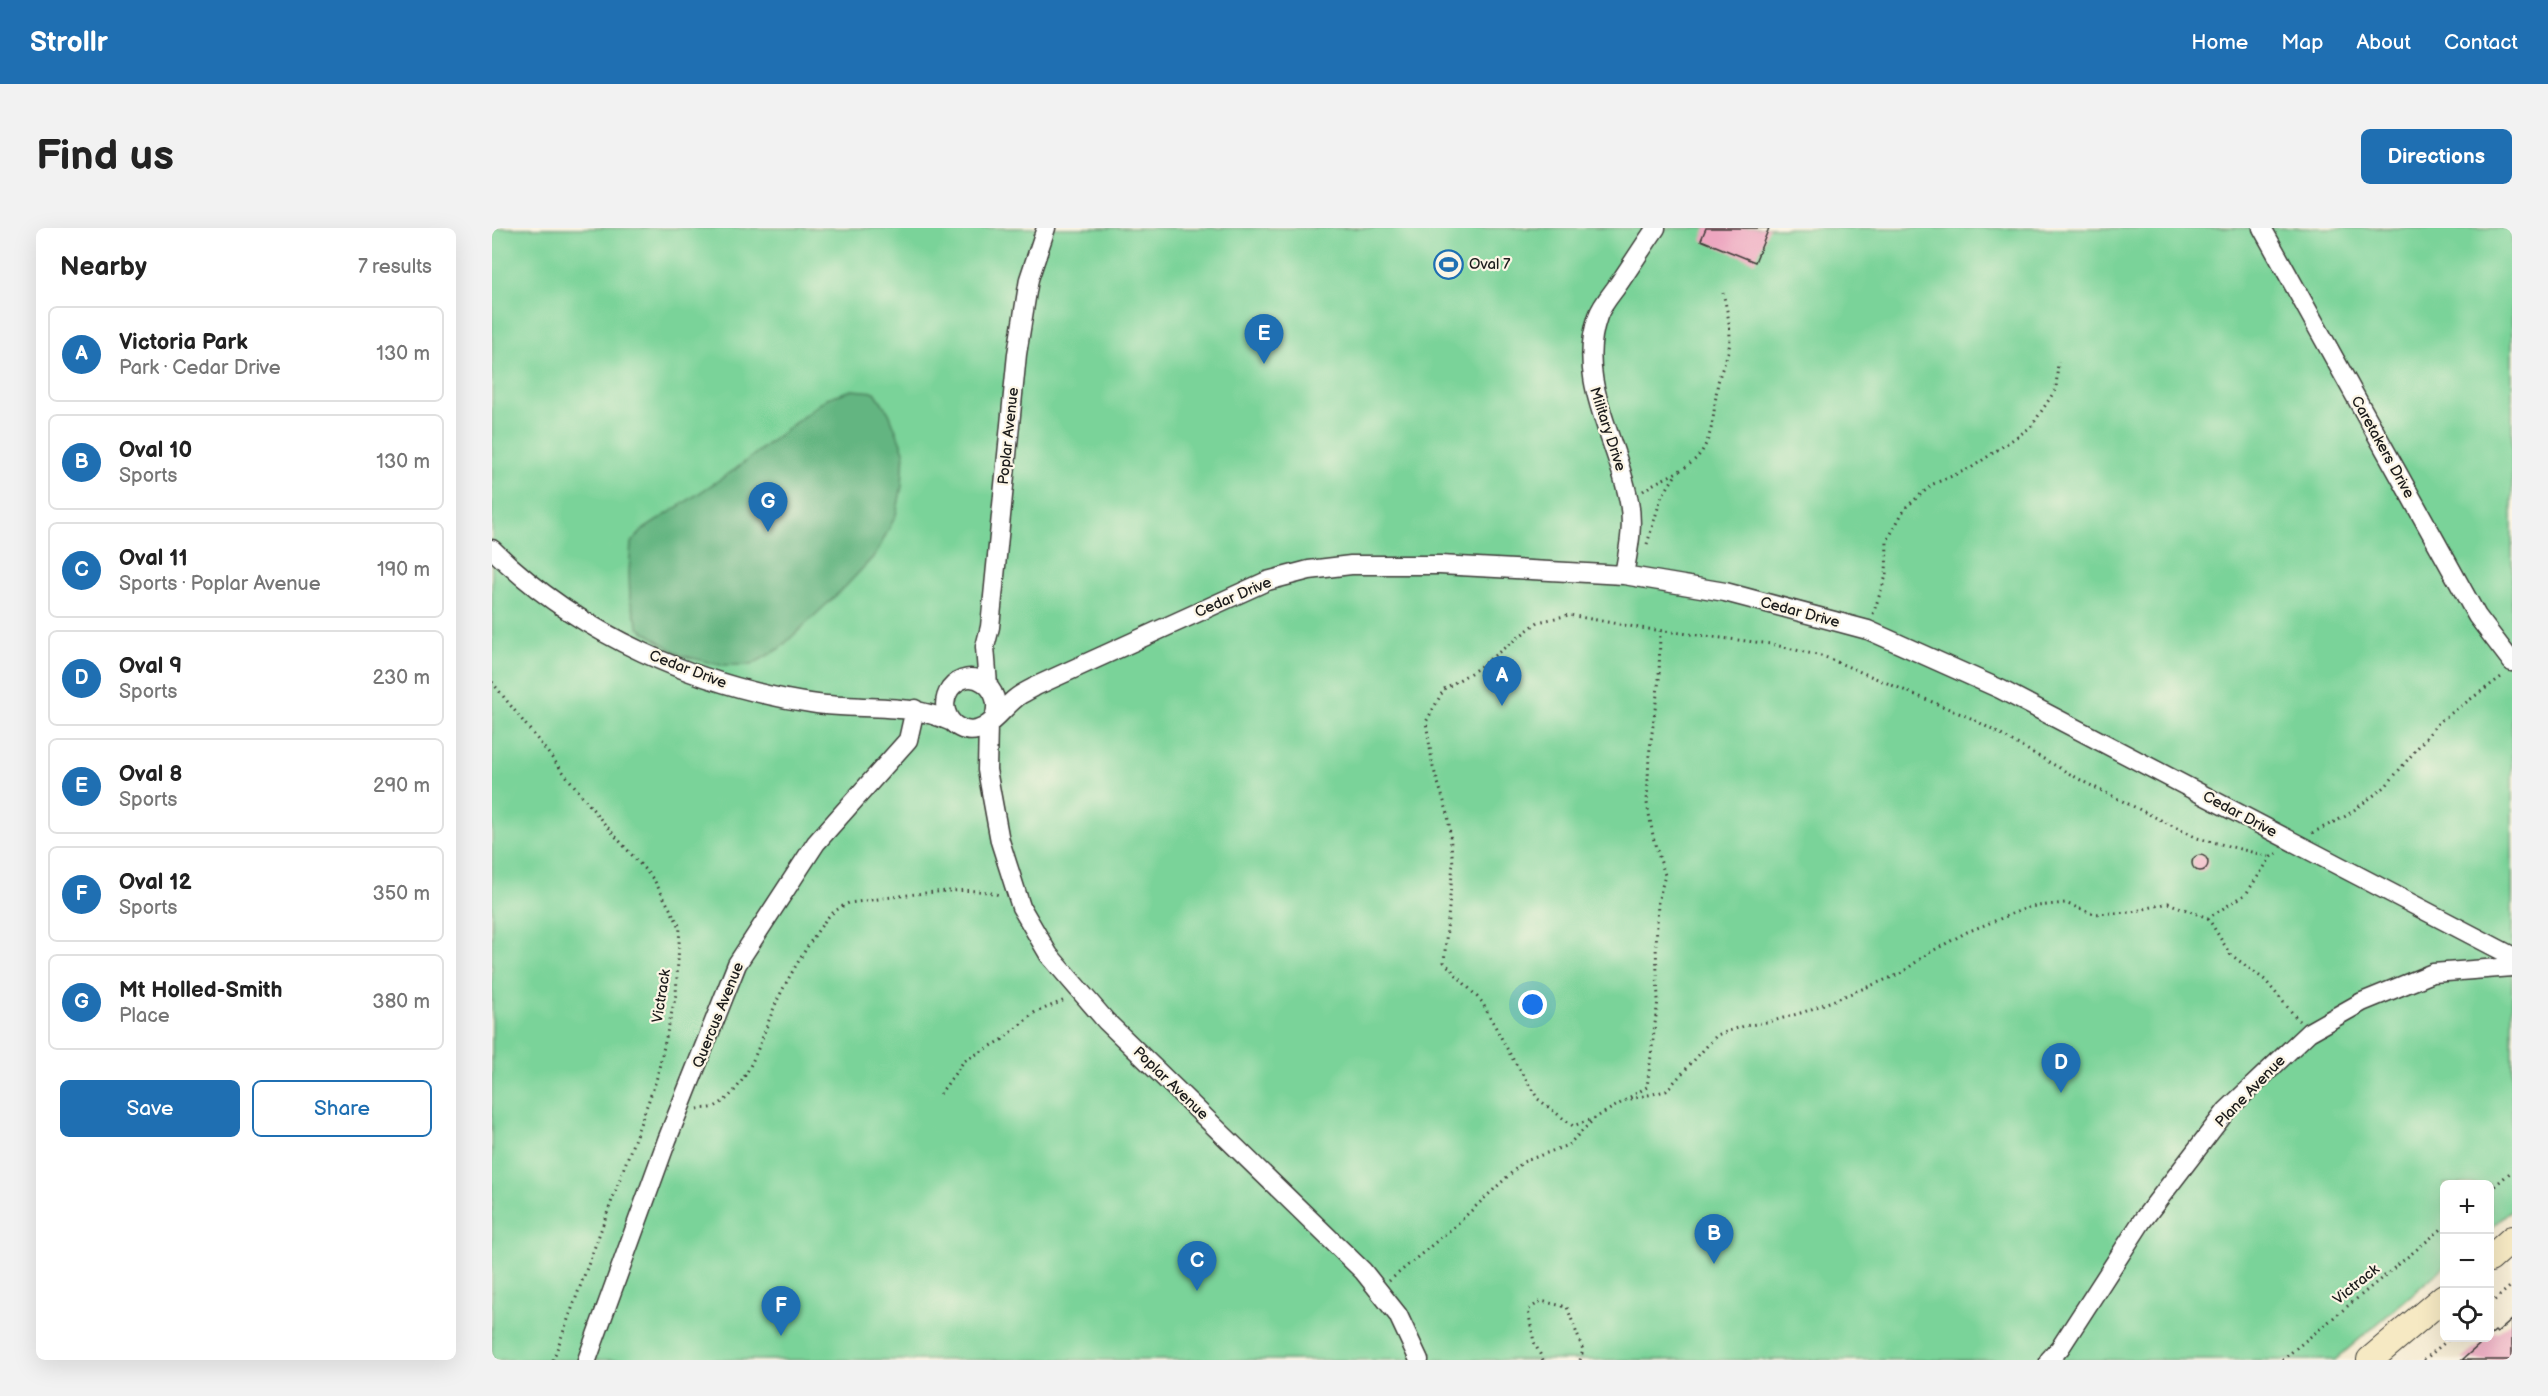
<!DOCTYPE html>
<meta charset="utf-8">
<style>
:root{--surface:#fff;--page:#f2f2f2;--text:#222;--muted:#767676;--line:#e0e0e0;--accent:#1f6fb2}
body{margin:0;font-family:"Balsamiq Sans",sans-serif;background:var(--page);color:var(--text)}
.controls{position:absolute;right:18px;bottom:18px;display:grid;overflow:hidden;border-radius:9px;box-shadow:0 6px 24px #0002}
.controls button{width:54px;height:54px;display:grid;place-items:center;padding:0;border:0;border-bottom:2px solid var(--line);background:var(--surface);color:var(--text);font:30px sans-serif}
.you{position:absolute;left:1041px;top:777px;width:21px;height:21px;margin:-15px;border:4px solid #fff;border-radius:50%;background:#1a73e8;box-shadow:0 0 0 9px #1a73e833}
.badge{display:grid;place-items:center;width:39px;height:39px;border-radius:50%;background:var(--accent);color:#fff;font-size:20px;font-weight:700}
.pin{position:absolute;translate:-50% -50px;filter:drop-shadow(0 2px 3px #0008)}
.pin::after{content:'';position:absolute;top:32px;width:21px;height:18px;background:inherit;clip-path:polygon(0 0,100% 0,50% 100%)}
.list{margin:0;padding:0;list-style:none}
h2{display:flex;justify-content:space-between;align-items:center;height:78px;margin:0;padding:0 24px;font-size:26px}
h2 small{font-size:20px;font-weight:400;color:var(--muted)}
.list li{display:grid;grid-template-columns:39px 1fr auto;gap:18px;align-items:center;box-sizing:border-box;height:96px;margin:0 12px 12px;padding:0 12px;border:2px solid var(--line);border-radius:9px}
.list b{display:block;font-size:22px;white-space:nowrap}
.list p{margin:0;font-size:20px;white-space:nowrap;color:var(--muted)}
.list em{font-size:20px;font-style:normal;color:var(--muted)}
.actions{display:flex;gap:12px;padding:18px 24px}
.actions a{flex:1;padding:14px 0;border:2px solid var(--accent);border-radius:9px;text-align:center;font-size:21px;color:var(--accent)}
.actions .main{background:var(--accent);color:#fff}
.icon{flex:none;width:33px;height:33px;fill:none;stroke:currentColor;stroke-width:2;stroke-linecap:round;stroke-linejoin:round}
.map{position:relative;flex:none;width:2020px;height:1132px;overflow:hidden;border-radius:9px}
header{display:flex;align-items:center;gap:36px;box-sizing:border-box;height:84px;padding:0 30px;background:var(--accent);color:#fff}
header strong{font-size:28px}
nav{display:flex;gap:33px;margin-inline-start:auto;font-size:21px}
.intro{display:flex;align-items:center;justify-content:space-between;box-sizing:border-box;height:144px;padding:0 36px}
h1{margin:0;font-size:42px}
.button{padding:15px 27px;border-radius:9px;background:var(--accent);color:#fff;font-size:21px;font-weight:700}
main{display:flex;gap:36px;padding:0 36px}
aside{flex:1;background:var(--surface);border-radius:9px;box-shadow:0 6px 24px #0002}
.map>svg:first-child{display:block}
.green{fill:#7ad399;stroke:#4b785a;stroke-width:1.5}
.forest{fill:#63b581;stroke:#40684e;stroke-width:1.5}
.building{fill:#eda6c0}
.lines{fill:none;stroke-linecap:round;stroke-linejoin:round}
.minor-casing{stroke:#3c3b37;stroke-width:21}
.secondary-casing{stroke:#3c3b37;stroke-width:28}
.path{stroke:#3c3b37;stroke-width:3;stroke-dasharray:1.5 4.5;stroke-linecap:butt}
.minor{stroke:#fff;stroke-width:18}
.secondary{stroke:#f6e9c3;stroke-width:26}
.labels{text-anchor:middle;stroke-width:4.5;stroke-linejoin:round;paint-order:stroke}
.poi-label{font-size:15px;fill:#1c1c1c;stroke:#fcf5e5;text-anchor:start}
.street-label{font-size:15px;fill:#1c1c1c;stroke:#fcf5e5}
</style>
<header>
<strong>Strollr</strong>
<nav><a>Home</a><a>Map</a><a>About</a><a>Contact</a></nav>
</header>
<div class="intro"><h1>Find us</h1><a class="button">Directions</a></div>
<main>
<aside>
<h2>Nearby<small>7 results</small></h2>
<ul class="list">
<li><span class="badge">A</span><div><b>Victoria Park</b><p>Park · Cedar Drive</p></div><em>130 m</em></li>
<li><span class="badge">B</span><div><b>Oval 10</b><p>Sports</p></div><em>130 m</em></li>
<li><span class="badge">C</span><div><b>Oval 11</b><p>Sports · Poplar Avenue</p></div><em>190 m</em></li>
<li><span class="badge">D</span><div><b>Oval 9</b><p>Sports</p></div><em>230 m</em></li>
<li><span class="badge">E</span><div><b>Oval 8</b><p>Sports</p></div><em>290 m</em></li>
<li><span class="badge">F</span><div><b>Oval 12</b><p>Sports</p></div><em>350 m</em></li>
<li><span class="badge">G</span><div><b>Mt Holled-Smith</b><p>Place</p></div><em>380 m</em></li>
</ul>
<div class="actions"><a class="main">Save</a><a>Share</a></div>
</aside>
<div class="map">
<svg width="2020" height="1132" viewBox="0 0 2020 1132">
<rect width="100%" height="100%" fill="#fcf5e5"/>
<filter id="ink" filterUnits="userSpaceOnUse"><feTurbulence type="fractalNoise" baseFrequency=".0167" numOctaves="2"/><feDisplacementMap in="SourceGraphic" scale="12" xChannelSelector="R" yChannelSelector="G"/><feConvolveMatrix kernelMatrix="1 2 1 2 8 2 1 2 1" color-interpolation-filters="sRGB"/></filter>
<filter id="wash" filterUnits="userSpaceOnUse"><feTurbulence type="fractalNoise" baseFrequency=".008" numOctaves="4" result="noise"/><feDisplacementMap in="SourceGraphic" scale="24" xChannelSelector="R" yChannelSelector="G"/><feGaussianBlur stdDeviation="1.35" result="paint"/><feColorMatrix in="noise" values="0 0 0 0 0 0 0 0 0 0 0 0 0 0 0 0 0 1.4 0 .05"/><feComposite in="paint" operator="in"/></filter>
<g filter="url(#wash)">
<rect width="100%" height="100%" fill="#f4ead1"/>
<!-- green -->
<path class="green" d="M 0,0 L 2020,0 L 2020,982 L 1998,1001 L 1998,956 L 1952,956 L 1952,1039 L 1843,1132 L 0,1132 Z"/>
<!-- forest -->
<path class="forest" d="M 360,162 L 383,164 L 397,185 L 412,223 L 410,258 L 404,287 L 384,326 L 354,358 L 287,421 L 259,437 L 228,437 L 188,427 L 147,400 L 138,372 L 137,345 L 139,315 L 152,301 L 241,243 L 335,170 Z"/>
<g id="blocks">
<!-- building -->
<path class="building" d="M 1214,0 L 1277,0 L 1263,34 L 1209,12 Z
M1700 635a8 8 0 1 1 16 0a8 8 0 1 1-16 0Z
M 2020,1092 L 2020,1132 L 1970,1132 L 2003,1103 L 2005,1105 Z"/>
</g>
</g>
<g filter="url(#ink)">
<use href="#blocks" fill-opacity="0" stroke="#3c3b37" stroke-width="1.5"/>
<g class="lines">
<defs>
<path id="minor" d="M 1770,0 L 1985,388 L 2020,434
M 0,321 C 86,406 206,459 325,476 C 371,482 417,474 460,494
M 1132,347 C 1136,323 1142,299 1137,274 C 1126,211 1083,154 1106,88 C 1109,79 1117,69 1123,61 C 1137,41 1150,20 1164,0
M 496,457 L 493,419 L 498,399 L 525,126 L 537,51 L 554,0
M 502,490 C 513,460 478,435 458,461 C 454,467 452,475 454,483 C 456,490 461,497 468,500 C 492,512 508,482 524,470 C 530,465 538,462 544,458 L 775,353 L 817,342 L 859,337 L 948,337 L 1132,347 L 1233,364 L 1376,402 L 1508,461 L 2020,728
M 496,496 L 495,542 L 508,613 L 529,679 L 557,727 L 614,793 L 871,1043 L 906,1087 L 927,1132
M 95,1132 L 175,912 L 245,736 L 324,615 L 416,512 L 423,481
M 1557,1132 L 1568,1120 L 1650,993 L 1735,882 L 1817,804 L 1870,774 L 1941,745 L 2020,739"/>
<path id="secondary" d="M 1998,1031 L 2020,1011
M 1878,1132 L 1952,1069"/>
</defs>
<!-- minor casing -->
<use href="#minor" class="minor-casing"/>
<!-- secondary casing -->
<use href="#secondary" class="secondary-casing"/>
<!-- path -->
<path class="path" d="M 1151,263 C 1169,249 1193,245 1208,226 C 1224,204 1221,175 1227,150 C 1230,140 1235,130 1237,120 C 1240,102 1235,82 1231,65
M 1155,316 L 1169,270 L 1183,248
M 1381,386 L 1394,348 L 1395,313 L 1413,280 L 1441,256 L 1479,240 L 1539,199 L 1564,161 L 1566,134
M 0,454 L 110,593 L 162,652 L 188,699 L 184,766 L 164,853 L 61,1132
M 1820,605 L 1854,588 L 1893,559 L 1947,494 L 2012,447
M 1716,690 L 1738,726 L 1773,752 L 1807,793
M 448,866 L 472,833 L 510,812 L 542,785 L 573,772
M 1138,869 L 1155,859 L 1166,772 L 1164,718 L 1166,674 L 1173,647 L 1162,613 L 1155,575 L 1157,528 L 1167,451 L 1168,403
M 206,881 C 211,880 219,881 224,878 C 258,860 270,805 285,773 C 294,753 324,702 338,687 C 344,682 350,678 357,675 C 392,671 480,654 509,668
M 1103,890 L 1081,898 L 1046,871 L 1019,828 L 990,774 L 952,734 L 961,636 L 956,586 L 941,539 L 934,494 L 952,461 L 985,441 L 1046,394 L 1077,387 L 1148,400 L 1279,416 L 1333,429 L 1481,491 L 1594,555 L 1705,610 L 1779,629
M 1998,962 L 2020,943
M 897,1053 L 964,997 L 1031,934 L 1076,917 L 1103,890 L 1134,872 L 1174,863 L 1225,807 L 1252,798 L 1281,793 L 1312,784 L 1408,746 L 1435,726 L 1475,704 L 1537,679 L 1573,675 L 1602,686 L 1640,684 L 1676,675 L 1716,690 L 1754,666 L 1779,629 L 1786,625
M 1998,1076 L 2020,1057
M 1051,1132 L 1042,1114 L 1036,1082 L 1049,1073 L 1075,1079 L 1091,1122 L 1088,1132
M 1790,1132 L 1952,999
M 1932,1132 L 1958,1110"/>
<!-- minor -->
<use href="#minor" class="minor"/>
<!-- secondary -->
<use href="#secondary" class="secondary"/>
</g>
</g>
<!-- icons -->
<defs>
<symbol id="stadium-ring" viewBox="-11 -11 22 22"><circle r="9.5" fill="#fcf5e5" stroke="#1f6fb2" stroke-width="1.5"/><path d="M0-5a6.5 5 0 1 0 0 10a6.5 5 0 1 0 0-10ZM-3.5-1.8h7v3.6h-7Z" fill="#1f6fb2"/></symbol>
</defs>
<g fill-rule="evenodd">
<use href="#stadium-ring" x="940" y="20" width="33" height="33"/>
</g>
<g class="labels">
<!-- poi labels -->
<g class="poi-label">
<text x="977" y="41">Oval 7</text>
</g>
<!-- street labels -->
<g class="street-label">
<text transform="translate(1116 201) rotate(72)" y="5">Military Drive</text>
<text transform="translate(516 208) rotate(-84)" y="5">Poplar Avenue</text>
<text transform="translate(1891 219) rotate(61)" y="5">Caretakers Drive</text>
<text transform="translate(741 369) rotate(-23)" y="5">Cedar Drive</text>
<text transform="translate(1308 384) rotate(15)" y="5">Cedar Drive</text>
<text transform="translate(196 441) rotate(21)" y="5">Cedar Drive</text>
<text transform="translate(1748 586) rotate(28)" y="5">Cedar Drive</text>
<text transform="translate(169 768) rotate(-81)" y="5">Victrack</text>
<text transform="translate(226 787) rotate(-68)" y="5">Quercus Avenue</text>
<text transform="translate(679 855) rotate(44)" y="5">Poplar Avenue</text>
<text transform="translate(1758 863) rotate(-46)" y="5">Plane Avenue</text>
<text transform="translate(1864 1056) rotate(-39)" y="5">Victrack</text>
</g>
</g>
</svg>
<div class="controls">
<button>+</button>
<button>−</button>
<button><svg class="icon" aria-label="locate" viewBox="0 0 24 24"><circle cx="12" cy="12" r="6"/><path d="M12 2v4M12 18v4M2 12h4M18 12h4"/></svg></button>
</div>
<div class="you"></div>
<div class="pin badge" style="left:1010px;top:478px">A</div>
<div class="pin badge" style="left:1222px;top:1036px">B</div>
<div class="pin badge" style="left:705px;top:1063px">C</div>
<div class="pin badge" style="left:1569px;top:865px">D</div>
<div class="pin badge" style="left:772px;top:136px">E</div>
<div class="pin badge" style="left:289px;top:1108px">F</div>
<div class="pin badge" style="left:276px;top:304px">G</div>
</div>
</main>
